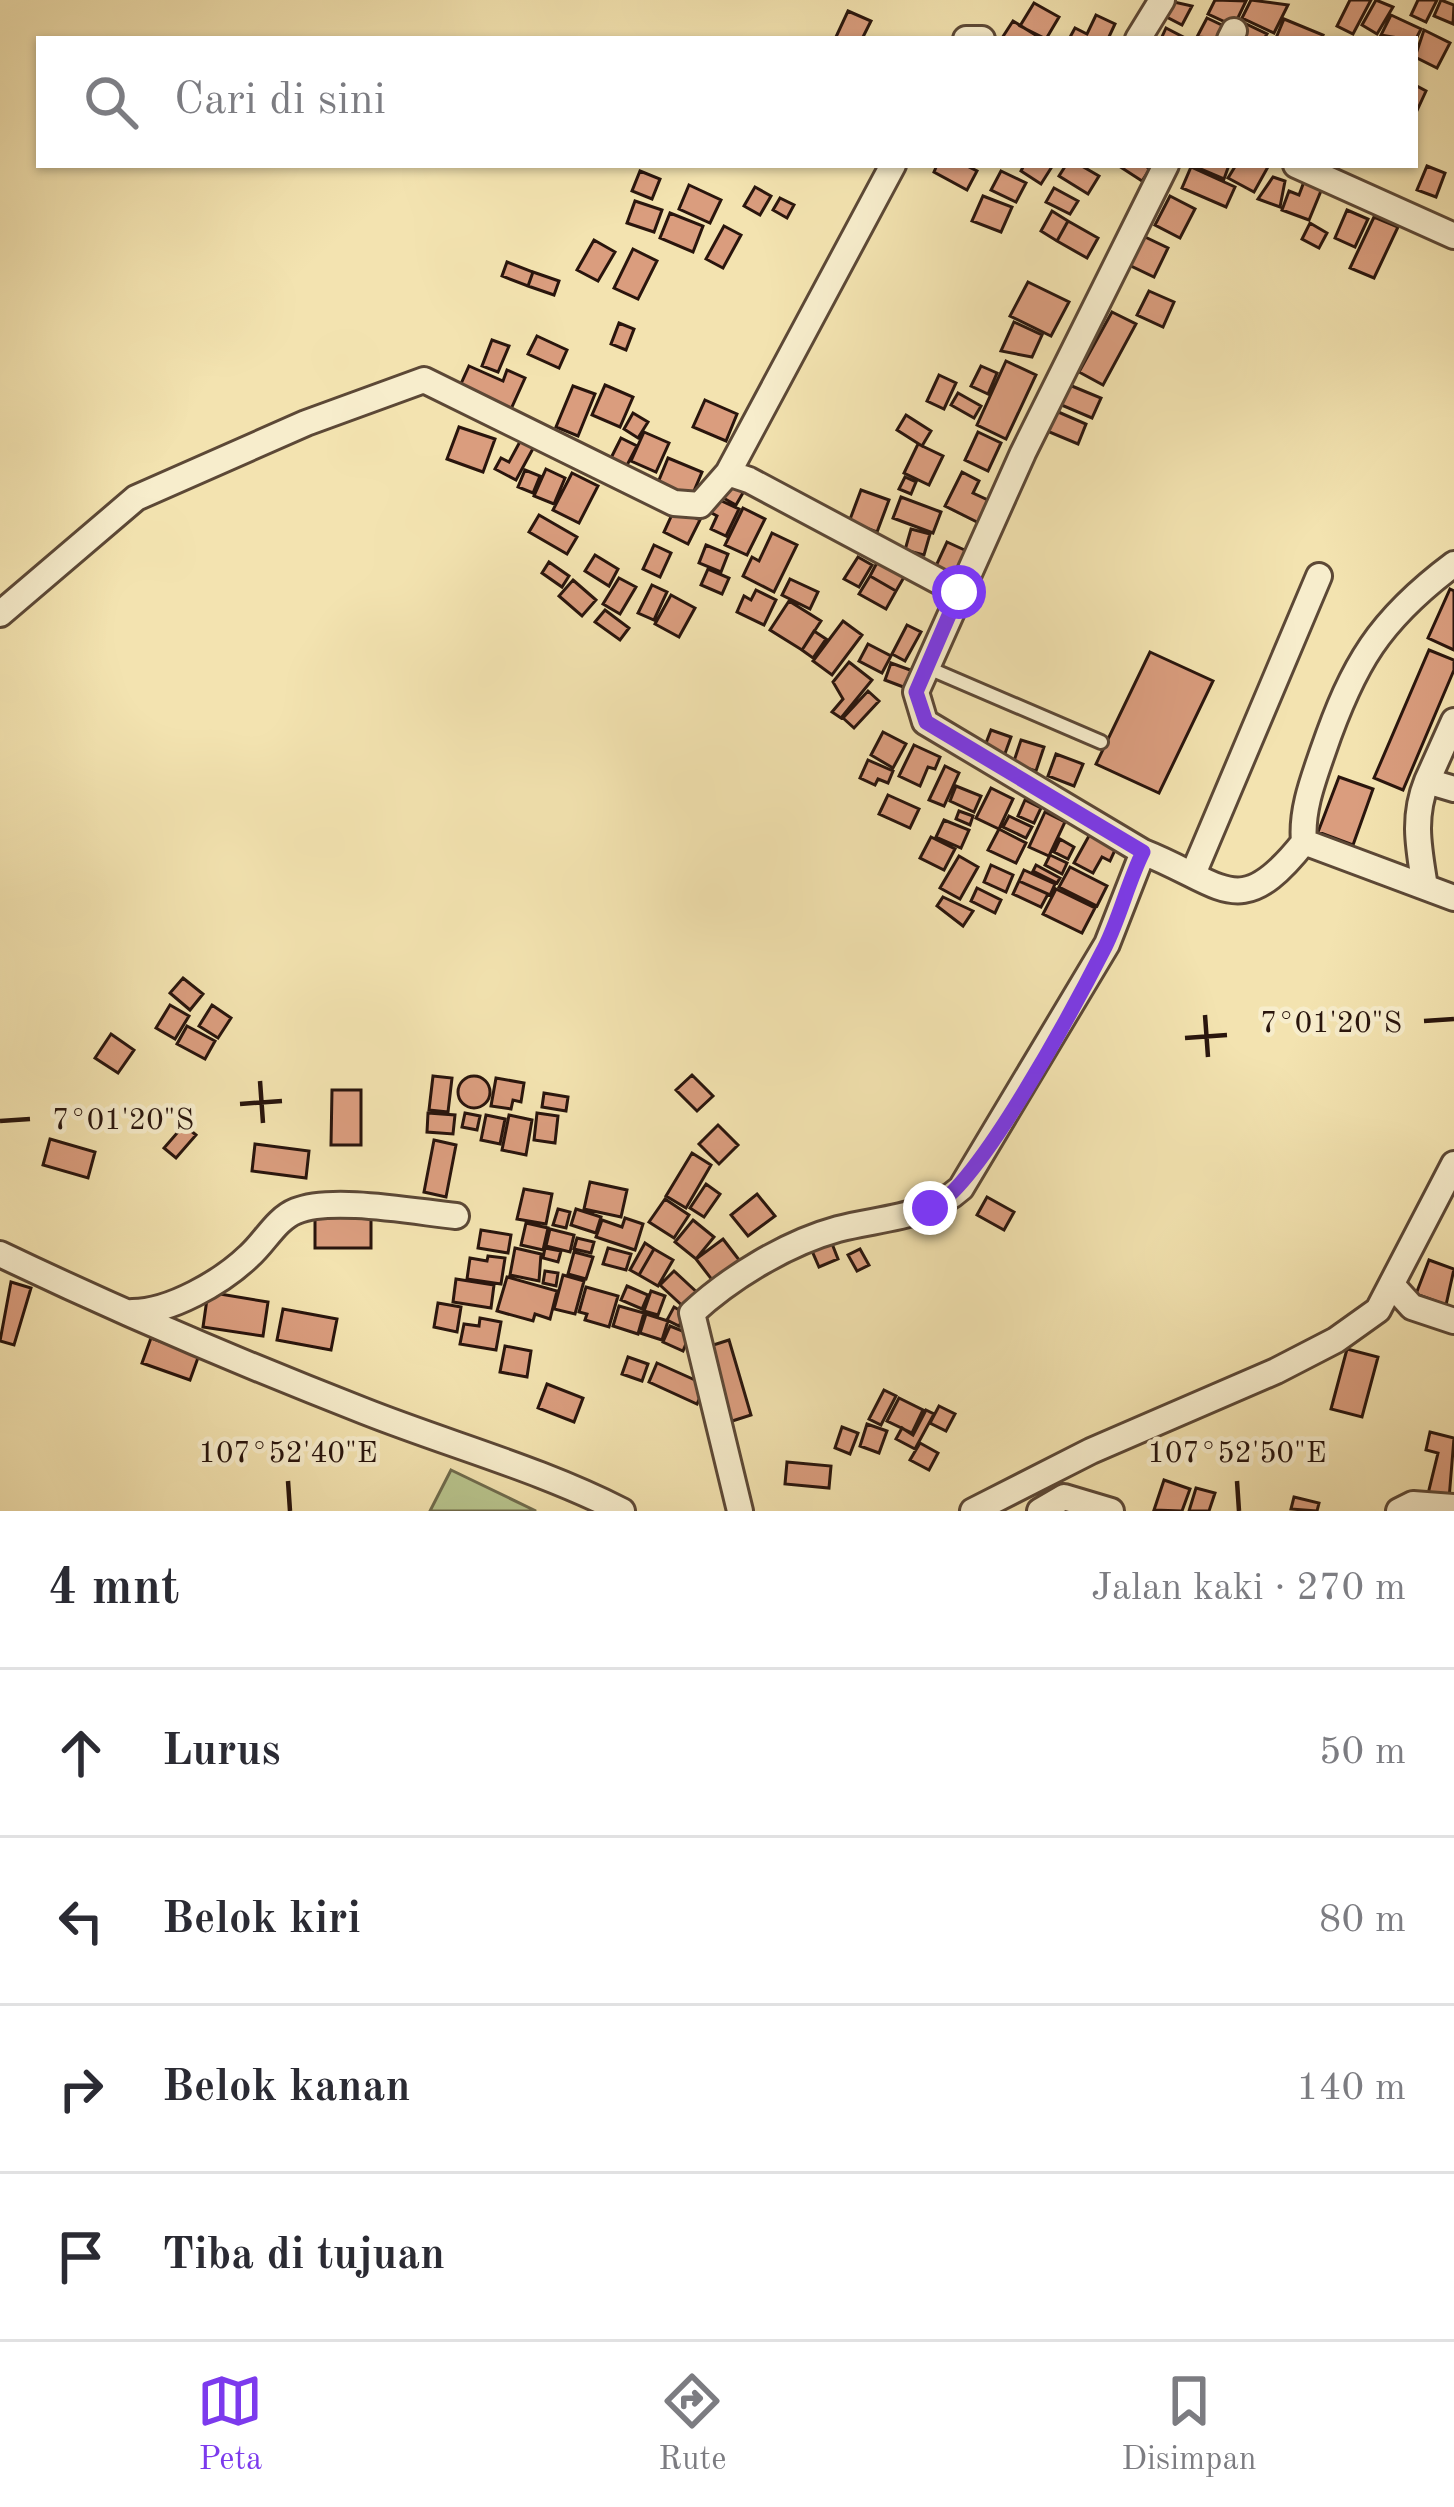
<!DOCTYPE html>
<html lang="id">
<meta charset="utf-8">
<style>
:root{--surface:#fff;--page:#f2f2f3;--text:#2b2b33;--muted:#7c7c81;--line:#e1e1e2;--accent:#7c3aed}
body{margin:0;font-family:"Old Standard TT",serif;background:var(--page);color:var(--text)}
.stop{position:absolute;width:36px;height:36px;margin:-27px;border:9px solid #7c3aed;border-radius:50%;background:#fff}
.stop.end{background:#7c3aed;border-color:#fff;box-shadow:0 3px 12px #0008}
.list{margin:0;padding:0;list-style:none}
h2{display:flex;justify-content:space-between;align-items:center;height:156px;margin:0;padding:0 48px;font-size:51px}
h2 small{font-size:39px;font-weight:400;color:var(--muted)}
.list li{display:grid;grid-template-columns:78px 1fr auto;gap:36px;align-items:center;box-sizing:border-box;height:168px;padding:0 48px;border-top:3px solid var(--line)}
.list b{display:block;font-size:45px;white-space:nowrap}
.list em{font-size:39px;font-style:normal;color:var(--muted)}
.icon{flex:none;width:66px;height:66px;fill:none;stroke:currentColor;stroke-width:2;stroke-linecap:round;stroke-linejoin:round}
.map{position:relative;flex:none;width:1454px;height:1511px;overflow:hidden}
.search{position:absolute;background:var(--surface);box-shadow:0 3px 9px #0004;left:36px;right:36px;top:36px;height:132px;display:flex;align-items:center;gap:30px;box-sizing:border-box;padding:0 42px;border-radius:0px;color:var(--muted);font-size:45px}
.sheet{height:828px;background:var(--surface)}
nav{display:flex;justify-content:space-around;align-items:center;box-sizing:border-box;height:168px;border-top:3px solid var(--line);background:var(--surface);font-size:33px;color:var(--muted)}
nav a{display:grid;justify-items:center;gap:6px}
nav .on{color:var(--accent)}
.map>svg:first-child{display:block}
.green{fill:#b8c48d;stroke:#706c4d;stroke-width:3}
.building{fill:#da9d7e;stroke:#29150d;stroke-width:3}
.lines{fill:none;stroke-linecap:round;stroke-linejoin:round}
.service-casing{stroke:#5c4836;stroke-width:18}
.minor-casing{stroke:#5c4836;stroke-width:30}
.service{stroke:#f7edcc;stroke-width:12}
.minor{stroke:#f7edcc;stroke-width:24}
.route{stroke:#7c3aed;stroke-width:15}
.ticks{fill:none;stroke:#29150d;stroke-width:4.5}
.ticks-label{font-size:30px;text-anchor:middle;fill:#29150d;stroke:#f7edcc;stroke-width:9;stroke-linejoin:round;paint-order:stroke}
</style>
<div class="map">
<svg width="1454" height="1511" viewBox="0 0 1454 1511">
<rect width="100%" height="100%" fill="#f3e3b0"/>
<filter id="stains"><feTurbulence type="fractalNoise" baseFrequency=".00167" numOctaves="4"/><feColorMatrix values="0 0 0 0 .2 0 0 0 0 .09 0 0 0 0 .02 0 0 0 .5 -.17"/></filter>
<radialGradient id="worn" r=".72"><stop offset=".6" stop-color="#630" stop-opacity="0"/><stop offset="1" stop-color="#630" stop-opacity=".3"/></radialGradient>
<!-- green -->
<path class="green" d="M 451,1470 L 536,1511 L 430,1511 Z"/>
<!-- building -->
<path class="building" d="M 1165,0 L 1192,6 L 1182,25 L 1159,13 Z
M 1215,0 L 1246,1 L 1234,26 L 1208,14 Z
M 1251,0 L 1288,5 L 1274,33 L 1242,18 Z
M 1350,0 L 1371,0 L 1353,34 L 1337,26 Z
M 1376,0 L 1393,7 L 1377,34 L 1362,25 Z
M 1418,0 L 1437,0 L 1426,22 L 1411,15 Z
M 1441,0 L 1454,5 L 1453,24 L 1434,16 Z
M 1034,3 L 1059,17 L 1046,39 L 1020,26 Z
M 848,11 L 871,21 L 862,39 L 835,39 Z
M 1096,15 L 1115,24 L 1108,39 L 1069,39 L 1075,28 L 1087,34 Z
M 1391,15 L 1421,29 L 1415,41 L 1381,35 Z
M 1207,18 L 1230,29 L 1225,39 L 1197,37 Z
M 1284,19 L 1323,35 L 1321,39 L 1276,38 Z
M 1013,21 L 1042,39 L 1002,38 Z
M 1242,22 L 1267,34 L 1264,39 L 1235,38 Z
M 1166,28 L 1185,38 L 1184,39 L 1161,39 Z
M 1424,30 L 1450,43 L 1437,68 L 1415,57 Z
M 1415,85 L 1426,91 L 1415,115 Z
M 937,165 L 965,165 L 977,171 L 967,190 L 934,172 Z
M 1024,165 L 1053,165 L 1041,184 L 1021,171 Z
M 1066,165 L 1080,165 L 1099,176 L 1088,194 L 1059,176 Z
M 1144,165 L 1150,169 L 1142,181 L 1119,166 Z
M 1191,165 L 1229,165 L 1224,179 Z
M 1236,165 L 1269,165 L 1254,192 L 1228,178 Z
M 1427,166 L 1445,173 L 1436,197 L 1417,190 Z
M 1191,167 L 1235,187 L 1226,207 L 1182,188 Z
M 640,171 L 660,179 L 652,199 L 632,191 Z
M 1001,171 L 1026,183 L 1016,202 L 991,190 Z
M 1273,177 L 1285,181 L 1280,207 L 1258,199 Z
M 1305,179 L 1323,186 L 1309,220 L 1282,210 L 1289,191 L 1299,195 Z
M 689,185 L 721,200 L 710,223 L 679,209 Z
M 755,187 L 771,196 L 760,215 L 744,206 Z
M 1054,188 L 1078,201 L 1070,214 L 1046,202 Z
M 983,196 L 1012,207 L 1001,232 L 972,221 Z
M 1170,196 L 1195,209 L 1180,238 L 1155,225 Z
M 780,198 L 794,205 L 787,218 L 773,210 Z
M 635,201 L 662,210 L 654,232 L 627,223 Z
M 1347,210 L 1368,219 L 1355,247 L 1335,238 Z
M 1052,211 L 1068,221 L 1057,241 L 1041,231 Z
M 670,213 L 703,226 L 693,252 L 660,238 Z
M 1374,217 L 1398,227 L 1374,278 L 1350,268 Z
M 1068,221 L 1098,238 L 1087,258 L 1057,241 Z
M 1310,223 L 1327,233 L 1319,248 L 1302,239 Z
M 724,226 L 741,235 L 723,268 L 706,259 Z
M 1143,236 L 1168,248 L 1154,277 L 1129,265 Z
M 594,240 L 615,252 L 598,281 L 577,270 Z
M 633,249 L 657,261 L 638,299 L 614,288 Z
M 507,262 L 533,272 L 528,286 L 502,276 Z
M 533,272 L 559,281 L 554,295 L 528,286 Z
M 1028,282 L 1069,302 L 1051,336 L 1010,316 Z
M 1149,291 L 1174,302 L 1163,327 L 1137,315 Z
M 1112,312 L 1136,324 L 1103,385 L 1079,372 Z
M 1014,322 L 1042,335 L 1032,357 L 1001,351 Z
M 619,323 L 634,329 L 626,350 L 611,344 Z
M 537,336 L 567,350 L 559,368 L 528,354 Z
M 492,340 L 509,346 L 498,372 L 482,366 Z
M 1006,361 L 1036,375 L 1006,439 L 977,425 Z
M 469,366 L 503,381 L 507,370 L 525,378 L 511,409 L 460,386 Z
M 981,366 L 997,373 L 988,394 L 971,386 Z
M 939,375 L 956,383 L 944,409 L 927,401 Z
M 1067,384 L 1101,398 L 1092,418 L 1059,404 Z
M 605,385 L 633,397 L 620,427 L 592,415 Z
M 573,386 L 595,394 L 578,436 L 556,427 Z
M 958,393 L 981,406 L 974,418 L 951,405 Z
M 705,400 L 737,414 L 726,441 L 693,427 Z
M 1056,411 L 1086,424 L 1078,444 L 1047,431 Z
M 633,413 L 648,422 L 638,438 L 624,429 Z
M 906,415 L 931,431 L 922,446 L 897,430 Z
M 459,427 L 495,439 L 483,472 L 447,459 Z
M 644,432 L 669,443 L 656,472 L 631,461 Z
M 978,432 L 1001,443 L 988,471 L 965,460 Z
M 523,436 L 536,443 L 516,480 L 495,469 L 501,458 L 509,462 Z
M 621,438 L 637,446 L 624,471 L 609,462 Z
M 918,444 L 943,456 L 929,485 L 904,473 Z
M 668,458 L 702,472 L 691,498 L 657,485 Z
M 546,469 L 565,478 L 554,504 L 534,496 Z
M 525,470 L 540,476 L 533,493 L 518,487 Z
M 962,472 L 979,481 L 973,493 L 990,501 L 979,523 L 945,506 Z
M 572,473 L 598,486 L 579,523 L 553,510 Z
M 905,477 L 916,482 L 911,494 L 899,489 Z
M 723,480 L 744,491 L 736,505 L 716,494 Z
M 861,490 L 889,500 L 877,532 L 849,522 Z
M 713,497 L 739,509 L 726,536 L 711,529 L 717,516 L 706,510 Z
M 901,497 L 941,512 L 933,533 L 893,518 Z
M 675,508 L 700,520 L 688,544 L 664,532 Z
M 743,508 L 765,519 L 747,555 L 725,545 Z
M 539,515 L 577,537 L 567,554 L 529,532 Z
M 911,529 L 930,534 L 924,555 L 905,550 Z
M 772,533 L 797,545 L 774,592 L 743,576 L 752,557 L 759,561 Z
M 947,542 L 971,553 L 959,579 L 935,568 Z
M 654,545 L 671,553 L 660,577 L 643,569 Z
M 706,545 L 728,554 L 721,572 L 699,563 Z
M 595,555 L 618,569 L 609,586 L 585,571 Z
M 858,557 L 872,565 L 859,587 L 844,579 Z
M 880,557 L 907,572 L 896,591 L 870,576 Z
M 549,562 L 569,576 L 562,587 L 542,573 Z
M 708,569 L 729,578 L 722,594 L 701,585 Z
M 870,576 L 896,591 L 886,609 L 859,594 Z
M 619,578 L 636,587 L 620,614 L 603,604 Z
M 790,579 L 818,592 L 810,609 L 782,595 Z
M 573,580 L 596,600 L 582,616 L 559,596 Z
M 652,585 L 667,592 L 654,620 L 638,613 Z
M 1450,589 L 1454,591 L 1454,650 L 1428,638 Z
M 756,590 L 776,600 L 764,625 L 737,612 L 744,596 L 751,600 Z
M 671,595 L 695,608 L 679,637 L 655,624 Z
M 789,601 L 821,621 L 802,650 L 770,630 Z
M 605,610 L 629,628 L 620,640 L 595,622 Z
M 843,621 L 862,635 L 832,675 L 813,661 Z
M 907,625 L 921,632 L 905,661 L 892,654 Z
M 814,631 L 826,639 L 813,658 L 802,650 Z
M 868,644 L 891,656 L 882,673 L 859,661 Z
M 1429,650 L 1454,660 L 1454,670 L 1403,790 L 1374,778 Z
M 1150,652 L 1213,681 L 1159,793 L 1096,764 Z
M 849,662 L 872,680 L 841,718 L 832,712 L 843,699 L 833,682 Z
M 891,663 L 913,671 L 906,688 L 885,680 Z
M 868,691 L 879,701 L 854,728 L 843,718 Z
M 991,730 L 1011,737 L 1003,759 L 983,751 Z
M 883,732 L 906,744 L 893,768 L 871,755 Z
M 1021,740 L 1044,747 L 1036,771 L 1013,764 Z
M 914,745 L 940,757 L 935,769 L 928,767 L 920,786 L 899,776 Z
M 1056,754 L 1083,764 L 1074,786 L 1048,776 Z
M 868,760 L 893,771 L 888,783 L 878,779 L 875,785 L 860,778 Z
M 945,766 L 959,773 L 944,806 L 929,800 Z
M 1339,777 L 1373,789 L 1353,845 L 1318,832 Z
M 956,786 L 981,796 L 974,812 L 950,801 Z
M 991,788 L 1013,799 L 999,829 L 976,818 Z
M 888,795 L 919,809 L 910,828 L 879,814 Z
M 1025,800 L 1041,808 L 1034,823 L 1018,816 Z
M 959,811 L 973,816 L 970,825 L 956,819 Z
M 1045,812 L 1065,822 L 1049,856 L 1029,847 Z
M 1009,816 L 1032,827 L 1026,838 L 1003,827 Z
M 944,820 L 969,830 L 961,848 L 936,837 Z
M 999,829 L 1026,843 L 1016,863 L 988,850 Z
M 1090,834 L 1116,848 L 1110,861 L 1102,857 L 1093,873 L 1074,863 Z
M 931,837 L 955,849 L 944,870 L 920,858 Z
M 1060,839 L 1074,847 L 1068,859 L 1054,852 Z
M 1050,855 L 1067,863 L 1062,874 L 1045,865 Z
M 959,856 L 978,867 L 960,899 L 940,888 Z
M 991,865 L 1013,875 L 1006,892 L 984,882 Z
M 1036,865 L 1060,878 L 1057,883 L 1033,871 Z
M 1070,867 L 1107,886 L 1097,906 L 1059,887 Z
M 1024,870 L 1055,884 L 1050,895 L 1019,881 Z
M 1019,881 L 1048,894 L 1041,907 L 1013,894 Z
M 977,888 L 1001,900 L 995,913 L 971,901 Z
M 1056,889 L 1095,908 L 1082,933 L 1043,914 Z
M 943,897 L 973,911 L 963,926 L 937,906 Z
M 183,978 L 203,994 L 190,1010 L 170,993 Z
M 170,1005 L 189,1016 L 175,1039 L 156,1028 Z
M 212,1005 L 231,1018 L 218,1038 L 199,1026 Z
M 187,1026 L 215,1041 L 205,1059 L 177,1044 Z
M 111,1034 L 134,1050 L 118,1073 L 95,1058 Z
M 692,1075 L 713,1096 L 697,1111 L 676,1090 Z
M 433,1076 L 452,1078 L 448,1112 L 429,1110 Z
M458 1092a16 16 0 1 1 32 0a16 16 0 1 1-32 0Z
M 496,1078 L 524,1083 L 521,1102 L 513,1100 L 511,1109 L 491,1106 Z
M 332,1090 L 361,1090 L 361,1145 L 331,1145 Z
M 544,1093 L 568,1097 L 566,1111 L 542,1107 Z
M 428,1113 L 455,1115 L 453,1134 L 427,1132 Z
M 465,1113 L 480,1116 L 477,1130 L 462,1127 Z
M 537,1113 L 558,1116 L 555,1143 L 534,1140 Z
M 486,1115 L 505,1119 L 500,1144 L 481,1140 Z
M 509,1115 L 532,1120 L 526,1155 L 502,1150 Z
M 184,1125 L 196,1135 L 176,1158 L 164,1148 Z
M 718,1125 L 738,1145 L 719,1164 L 699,1144 Z
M 50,1139 L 95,1152 L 88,1178 L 43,1165 Z
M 434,1140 L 456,1145 L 446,1197 L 424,1192 Z
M 255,1144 L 309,1151 L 306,1178 L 252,1171 Z
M 692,1153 L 711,1165 L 686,1208 L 666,1196 Z
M 590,1182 L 627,1190 L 621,1217 L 584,1209 Z
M 706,1184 L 720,1194 L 704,1217 L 690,1208 Z
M 524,1189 L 552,1194 L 546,1224 L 517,1219 Z
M 757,1194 L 775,1216 L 748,1236 L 731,1215 Z
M 987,1197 L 1014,1212 L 1004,1230 L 977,1215 Z
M 665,1199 L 689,1215 L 674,1238 L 649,1222 Z
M 558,1209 L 570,1212 L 566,1228 L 553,1225 Z
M 576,1209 L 601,1217 L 596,1233 L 571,1225 Z
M 315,1216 L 371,1216 L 371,1248 L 315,1248 Z
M 625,1218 L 643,1224 L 635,1250 L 596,1237 L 602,1220 L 622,1227 Z
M 693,1220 L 714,1237 L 696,1259 L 675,1242 Z
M 526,1223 L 548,1228 L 543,1250 L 521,1245 Z
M 550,1229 L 574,1235 L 570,1252 L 546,1246 Z
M 481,1230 L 511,1235 L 508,1253 L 478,1248 Z
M 829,1236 L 838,1259 L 819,1267 L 809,1244 Z
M 577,1238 L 594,1242 L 591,1253 L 574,1249 Z
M 723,1239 L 743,1265 L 716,1285 L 696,1259 Z
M 645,1243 L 654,1249 L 639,1275 L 630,1270 Z
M 515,1248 L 541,1254 L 539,1281 L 510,1275 Z
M 545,1248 L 561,1251 L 558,1262 L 543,1258 Z
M 608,1248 L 631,1254 L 626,1270 L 603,1264 Z
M 654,1249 L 673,1260 L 658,1286 L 639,1275 Z
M 860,1249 L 869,1265 L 857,1271 L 848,1255 Z
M 574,1252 L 593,1257 L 586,1279 L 568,1274 Z
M 488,1256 L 505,1258 L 501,1284 L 467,1279 L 470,1258 L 487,1261 Z
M 1429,1260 L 1454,1269 L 1446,1305 L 1416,1294 Z
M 545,1271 L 558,1273 L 556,1286 L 543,1283 Z
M 674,1271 L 702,1297 L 688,1311 L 660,1285 Z
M 563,1275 L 584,1281 L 575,1314 L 554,1309 Z
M 507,1277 L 557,1291 L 550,1319 L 535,1314 L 533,1321 L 497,1311 Z
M 456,1279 L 494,1285 L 491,1308 L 453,1302 Z
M 11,1282 L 31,1288 L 14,1345 L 0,1341 Z
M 627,1286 L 648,1295 L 642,1309 L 621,1300 Z
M 586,1287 L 618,1296 L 609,1327 L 585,1320 L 587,1314 L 579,1312 Z
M 651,1291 L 665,1296 L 658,1315 L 644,1311 Z
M 208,1292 L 268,1302 L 263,1336 L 203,1327 Z
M 438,1303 L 461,1307 L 457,1332 L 434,1327 Z
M 619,1306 L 644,1313 L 638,1334 L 613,1326 Z
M 674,1307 L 686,1314 L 679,1326 L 667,1320 Z
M 283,1309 L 337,1319 L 331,1350 L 277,1340 Z
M 646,1314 L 668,1321 L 662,1340 L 640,1333 Z
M 480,1318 L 501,1322 L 496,1350 L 460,1344 L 464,1324 L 479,1326 Z
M 670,1326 L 690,1334 L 683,1351 L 663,1342 Z
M 151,1338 L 199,1355 L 190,1380 L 142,1363 Z
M 729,1340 L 751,1415 L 729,1422 L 707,1347 Z
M 505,1346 L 531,1351 L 527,1377 L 500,1372 Z
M 1347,1349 L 1378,1357 L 1362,1417 L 1331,1409 Z
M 628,1357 L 648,1364 L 642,1381 L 622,1374 Z
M 657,1363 L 706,1385 L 697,1404 L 649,1382 Z
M 547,1384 L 583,1398 L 574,1422 L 538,1408 Z
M 884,1390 L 896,1396 L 881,1425 L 869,1419 Z
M 899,1398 L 923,1410 L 912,1433 L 887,1421 Z
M 939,1406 L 955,1414 L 946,1431 L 930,1423 Z
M 926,1410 L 934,1414 L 915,1449 L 896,1439 L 902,1428 L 913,1435 Z
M 867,1424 L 887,1431 L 879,1453 L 860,1446 Z
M 842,1427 L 858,1433 L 850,1454 L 835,1448 Z
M 1430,1432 L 1454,1438 L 1449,1499 L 1428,1494 L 1438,1453 L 1426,1450 Z
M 920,1443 L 938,1453 L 929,1470 L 910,1460 Z
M 787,1462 L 831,1466 L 829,1488 L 785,1484 Z
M 1164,1480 L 1190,1489 L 1182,1511 L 1154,1510 Z
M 1196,1488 L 1215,1493 L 1209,1511 L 1189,1511 Z
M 1294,1497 L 1319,1503 L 1317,1511 L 1291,1509 Z"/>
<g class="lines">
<defs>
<path id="service" d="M 926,667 L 1101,742"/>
<path id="minor" d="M 966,39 L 982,39
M 1138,39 L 1162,0
M 1230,39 L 1234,31
M 1296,165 L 1454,236
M 728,473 L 893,165
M 0,614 L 136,498 L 306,423 L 424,380 L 674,503 L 700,505 L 728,473 L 749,480 L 959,592
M 1427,781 L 1454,721
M 1304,842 C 1301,811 1313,780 1323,751 C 1353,664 1379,620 1454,564
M 1143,852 L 925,722 L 916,692 L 1023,453 L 1166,165
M 1193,874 L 1319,576
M 1425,887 C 1419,849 1412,818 1427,781 L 1454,789
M 0,1254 C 119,1311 241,1363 364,1411 C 450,1445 540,1469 622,1511
M 1393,1286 L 1412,1307 L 1454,1321
M 132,1312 C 170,1312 222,1282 249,1256 C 265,1242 276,1219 296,1211 C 332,1196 416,1212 456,1216
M 740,1511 L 692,1313 C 731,1277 787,1243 838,1229 C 880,1218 928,1218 961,1188 L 1107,944 L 1143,852 C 1224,884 1239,924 1304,842 L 1454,898
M 973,1511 L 1091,1451 L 1276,1371 L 1336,1340 L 1378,1310 L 1454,1164
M 1040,1511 L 1064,1497 L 1111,1511
M 1399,1511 L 1413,1504 L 1454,1507"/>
</defs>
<!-- service casing -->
<use href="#service" class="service-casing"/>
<!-- minor casing -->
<use href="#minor" class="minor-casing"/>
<!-- service -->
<use href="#service" class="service"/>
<!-- minor -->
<use href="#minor" class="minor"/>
</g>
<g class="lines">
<!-- route -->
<path class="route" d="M 930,1208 C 975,1195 1080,996 1105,947 C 1120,917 1128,882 1143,852 L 926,722 L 916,692 L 959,592"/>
</g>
<!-- ticks -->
<path class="ticks" d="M 1205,1015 L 1208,1057M 1424,1021 L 1454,1019M 1185,1038 L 1227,1035M 260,1081 L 263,1123M 240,1104 L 282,1101M 0,1121 L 30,1119M 288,1481 L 290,1511M 1237,1481 L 1239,1511"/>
<g class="ticks-label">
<text x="1331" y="1032">7°01'20"S</text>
<text x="123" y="1129">7°01'20"S</text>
<text x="288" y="1462">107°52'40"E</text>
<text x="1237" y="1462">107°52'50"E</text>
</g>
<rect width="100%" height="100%" filter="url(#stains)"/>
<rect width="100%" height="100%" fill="url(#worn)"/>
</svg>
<div class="stop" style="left:959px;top:592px"></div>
<div class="stop end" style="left:930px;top:1208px"></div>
<div class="search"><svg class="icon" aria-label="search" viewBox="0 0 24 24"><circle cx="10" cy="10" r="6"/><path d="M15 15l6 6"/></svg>Cari di sini</div>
</div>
<section class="sheet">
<h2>4 mnt<small>Jalan kaki · 270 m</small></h2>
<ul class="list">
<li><svg class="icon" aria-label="ahead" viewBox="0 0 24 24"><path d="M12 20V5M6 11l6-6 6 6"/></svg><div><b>Lurus</b></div><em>50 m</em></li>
<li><svg class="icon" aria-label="left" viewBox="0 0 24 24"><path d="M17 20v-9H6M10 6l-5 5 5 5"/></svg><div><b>Belok kiri</b></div><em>80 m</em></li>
<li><svg class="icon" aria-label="right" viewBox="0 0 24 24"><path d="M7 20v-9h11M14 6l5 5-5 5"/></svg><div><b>Belok kanan</b></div><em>140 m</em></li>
<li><svg class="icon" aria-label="arrive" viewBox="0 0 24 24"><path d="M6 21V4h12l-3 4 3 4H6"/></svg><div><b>Tiba di tujuan</b></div></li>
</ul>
</section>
<nav>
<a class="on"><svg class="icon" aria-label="map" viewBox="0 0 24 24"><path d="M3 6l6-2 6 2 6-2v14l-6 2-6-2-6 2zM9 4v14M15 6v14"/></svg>Peta</a>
<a><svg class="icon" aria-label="directions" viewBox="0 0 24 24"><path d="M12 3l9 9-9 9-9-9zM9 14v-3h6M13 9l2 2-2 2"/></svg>Rute</a>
<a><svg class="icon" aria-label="saved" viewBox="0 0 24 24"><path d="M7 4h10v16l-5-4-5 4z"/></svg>Disimpan</a>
</nav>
